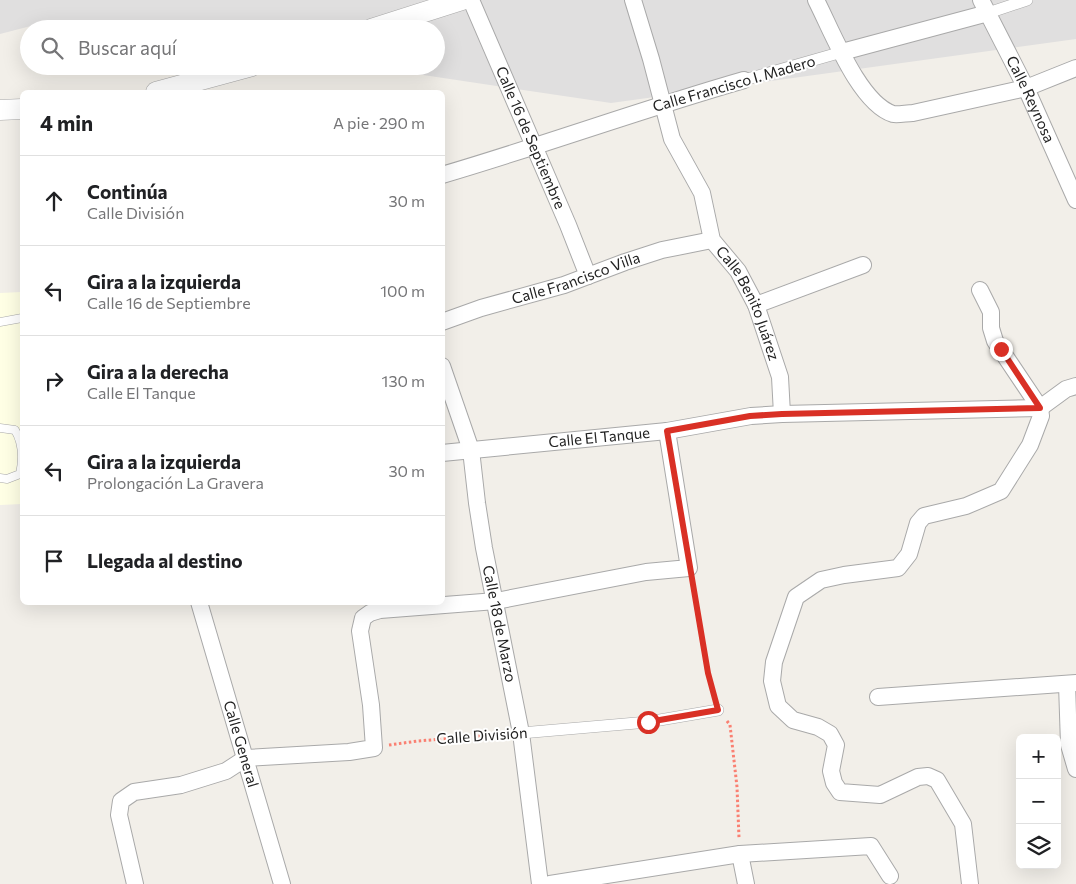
<!DOCTYPE html>
<html lang="es">
<meta charset="utf-8">
<style>
:root{--surface:#fff;--page:#f6f6f6;--text:#202124;--muted:#757577;--line:#e0e0e0}
body{margin:0;font-family:Commissioner,sans-serif;background:var(--page);color:var(--text)}
.controls{position:absolute;right:15px;bottom:15px;display:grid;overflow:hidden;border-radius:8px;box-shadow:0 5px 20px #0002}
.controls button{width:45px;height:45px;display:grid;place-items:center;padding:0;border:0;border-bottom:1px solid var(--line);background:var(--surface);color:var(--text);font:25px sans-serif}
.stop{position:absolute;width:15px;height:15px;margin:-11px;border:4px solid #d93025;border-radius:50%;background:#fff}
.stop.end{background:#d93025;border-color:#fff;box-shadow:0 1px 5px #0008}
.list{margin:0;padding:0;list-style:none}
h2{display:flex;justify-content:space-between;align-items:center;height:65px;margin:0;padding:0 20px;font-size:21px}
h2 small{font-size:16px;font-weight:400;color:var(--muted)}
.list li{display:grid;grid-template-columns:32px 1fr auto;gap:15px;align-items:center;box-sizing:border-box;height:90px;padding:0 20px;border-top:1px solid var(--line)}
.list b{display:block;font-size:19px;white-space:nowrap}
.list p{margin:0;font-size:16px;white-space:nowrap;color:var(--muted)}
.list em{font-size:16px;font-style:normal;color:var(--muted)}
.icon{flex:none;width:28px;height:28px;fill:none;stroke:currentColor;stroke-width:2;stroke-linecap:round;stroke-linejoin:round}
.map{position:relative;flex:none;width:1076px;height:884px;overflow:hidden}
.search{position:absolute;background:var(--surface);box-shadow:0 5px 20px #0002;left:20px;top:20px;width:425px;height:55px;display:flex;align-items:center;gap:12px;box-sizing:border-box;padding:0 18px;border-radius:28px;color:var(--muted);font-size:19px}
.panel{position:absolute;background:var(--surface);box-shadow:0 5px 20px #0002;left:20px;top:90px;width:425px;height:515px;border-radius:8px}
.map>svg:first-child{display:block}
.residential{fill:#e0dfdf}
.education{fill:#ffffe5}
.lines{fill:none;stroke-linecap:round;stroke-linejoin:round}
.service-casing{stroke:#a9a9a9;stroke-width:9}
.pedestrian-casing{stroke:#a9a9a9;stroke-width:12}
.minor-casing{stroke:#a9a9a9;stroke-width:18}
.tertiary-casing{stroke:#a9a9a9;stroke-width:21}
.path{stroke:#fa8072;stroke-width:3;stroke-dasharray:2.5 2.5;stroke-linecap:butt}
.service{stroke:#fff;stroke-width:8}
.pedestrian{stroke:#fff;stroke-width:11}
.minor{stroke:#fff;stroke-width:16}
.tertiary{stroke:#fff;stroke-width:20}
.route{stroke:#d93025;stroke-width:6}
.labels{text-anchor:middle;stroke-width:4;stroke-linejoin:round;paint-order:stroke}
.street-label{font-size:15px;fill:#222;stroke:#fff}
</style>
<div class="map">
<svg width="1076" height="884" viewBox="0 0 1076 884">
<rect width="100%" height="100%" fill="#f2efe9"/>
<!-- residential -->
<path class="residential" d="M 0,0 L 1076,0 L 1076,39 L 611,103 L 363,66 L 436,66 L 436,29 L 113,29 L 54,20 L 0,34 Z"/>
<!-- education -->
<path class="education" d="M 22,292 L 22,504 L 0,505 L 0,293 Z"/>
<g class="lines">
<defs>
<path id="service" d="M 0,322 L 22,318
M 0,428 L 15,430 C 23,443 23,460 20,474 L 7,479 L 0,478"/>
<path id="pedestrian" d="M 988,13 L 1027,0
M 744,80 L 842,52
M 521,733 L 648,722 L 718,710"/>
<g id="minor">
<path id="s1" d="M 471,0 L 568,225 L 588,276"/>
<path id="s2" d="M 633,0 L 651,59 L 672,139 L 702,193 L 712,240 L 738,271 L 756,305 L 780,377 L 782,414"/>
<path d="M 816,0 C 832,31 859,103 893,114 C 898,115 907,113 913,113 L 1026,88 L 1076,68"/>
<path id="s3" d="M 981,0 L 1026,88 L 1076,200"/>
<path d="M 842,52 L 988,13"/>
<path d="M 442,175 C 544,145 643,109 744,80"/>
<path d="M 756,305 L 863,265"/>
<path id="s4" d="M 442,322 L 481,308 L 564,285 L 625,262 L 662,250 L 712,240"/>
<path id="s5" d="M 442,366 L 471,450 L 477,503 L 484,548 L 521,733 L 540,884"/>
<path id="s6" d="M 442,453 L 667,431 L 751,416 L 782,414 L 1040,408 L 1066,389 L 1076,386"/>
<path id="s7" d="M 199,602 L 282,884"/>
<path d="M 1067,684 L 1069,745 L 1076,769"/>
<path d="M 878,697 L 1076,683"/>
<path d="M 740,854 L 746,884"/>
<path d="M 135,884 L 119,815 L 121,801 L 134,792 L 181,785 L 226,771 L 246,758 L 349,752 L 374,748 L 371,705 L 360,631 L 363,618 L 370,613 L 380,610 L 496,601 L 646,572 L 689,568 L 667,431"/>
<path d="M 550,884 L 740,854 L 871,846 L 890,876"/>
<path d="M 970,884 L 963,824 L 937,780 L 928,776 L 918,777 L 880,795 L 840,792 L 834,783 L 831,771 L 836,745 L 830,734 L 818,727 L 793,720 L 778,706 L 772,681 L 774,662 L 796,597 L 821,580 L 844,575 L 898,568 L 909,554 L 918,523 L 924,516 L 966,506 L 1001,491 L 1030,445 L 1041,416 L 1040,408 L 995,341 L 991,328 L 991,312 L 980,290"/>
</g>
<path id="tertiary" d="M 371,29 L 462,0
M 156,92 L 252,66
M 0,110 L 22,109"/>
</defs>
<!-- service casing -->
<use href="#service" class="service-casing"/>
<!-- pedestrian casing -->
<use href="#pedestrian" class="pedestrian-casing"/>
<!-- minor casing -->
<use href="#minor" class="minor-casing"/>
<!-- tertiary casing -->
<use href="#tertiary" class="tertiary-casing"/>
<!-- path -->
<path class="path" d="M 692,584 L 707,673 L 714,696
M 727,721 L 730,725 L 737,787 L 739,838
M 389,745 L 418,741 L 505,734"/>
<!-- service -->
<use href="#service" class="service"/>
<!-- pedestrian -->
<use href="#pedestrian" class="pedestrian"/>
<!-- minor -->
<use href="#minor" class="minor"/>
<!-- tertiary -->
<use href="#tertiary" class="tertiary"/>
</g>
<g class="lines">
<!-- route -->
<path class="route" d="M 648,722 L 718,710 L 708,673 L 667,431 L 750,416 L 782,414 L 1040,408 L 1001,349"/>
</g>
<g class="labels">
<!-- street labels -->
<g class="street-label">
<text transform="translate(734 84) rotate(-16)" y="5">Calle Francisco I. Madero</text>
<text dy="5" stroke="none"><textPath href="#s3" startOffset="111">Calle Reynosa</textPath></text>
<text dy="5" stroke="none"><textPath href="#s1" startOffset="150">Calle 16 de Septiembre</textPath></text>
<text dy="5" stroke="none"><textPath href="#s4" startOffset="141">Calle Francisco Villa</textPath></text>
<text dy="5" stroke="none"><textPath href="#s2" startOffset="328">Calle Benito Juárez</textPath></text>
<text dy="5" stroke="none"><textPath href="#s6" startOffset="158">Calle El Tanque</textPath></text>
<text dy="5" stroke="none"><textPath href="#s5" startOffset="265">Calle 18 de Marzo</textPath></text>
<text transform="translate(482 736) rotate(-4)" y="5">Calle División</text>
<text dy="5" stroke="none"><textPath href="#s7" startOffset="148">Calle General</textPath></text>
</g>
</g>
</svg>
<div class="controls">
<button>+</button>
<button>−</button>
<button><svg class="icon" aria-label="layers" viewBox="0 0 24 24"><path d="M12 4l9 5-9 5-9-5zM3 14l9 5 9-5"/></svg></button>
</div>
<div class="stop" style="left:648px;top:722px"></div>
<div class="stop end" style="left:1001px;top:349px"></div>
<div class="search"><svg class="icon" aria-label="search" viewBox="0 0 24 24"><circle cx="10" cy="10" r="6"/><path d="M15 15l6 6"/></svg>Buscar aquí</div>
<section class="panel">
<h2>4 min<small>A pie · 290 m</small></h2>
<ul class="list">
<li><svg class="icon" aria-label="ahead" viewBox="0 0 24 24"><path d="M12 20V5M6 11l6-6 6 6"/></svg><div><b>Continúa</b><p>Calle División</p></div><em>30 m</em></li>
<li><svg class="icon" aria-label="left" viewBox="0 0 24 24"><path d="M17 20v-9H6M10 6l-5 5 5 5"/></svg><div><b>Gira a la izquierda</b><p>Calle 16 de Septiembre</p></div><em>100 m</em></li>
<li><svg class="icon" aria-label="right" viewBox="0 0 24 24"><path d="M7 20v-9h11M14 6l5 5-5 5"/></svg><div><b>Gira a la derecha</b><p>Calle El Tanque</p></div><em>130 m</em></li>
<li><svg class="icon" aria-label="left" viewBox="0 0 24 24"><path d="M17 20v-9H6M10 6l-5 5 5 5"/></svg><div><b>Gira a la izquierda</b><p>Prolongación La Gravera</p></div><em>30 m</em></li>
<li><svg class="icon" aria-label="arrive" viewBox="0 0 24 24"><path d="M6 21V4h12l-3 4 3 4H6"/></svg><div><b>Llegada al destino</b></div></li>
</ul>
</section>
</div>
